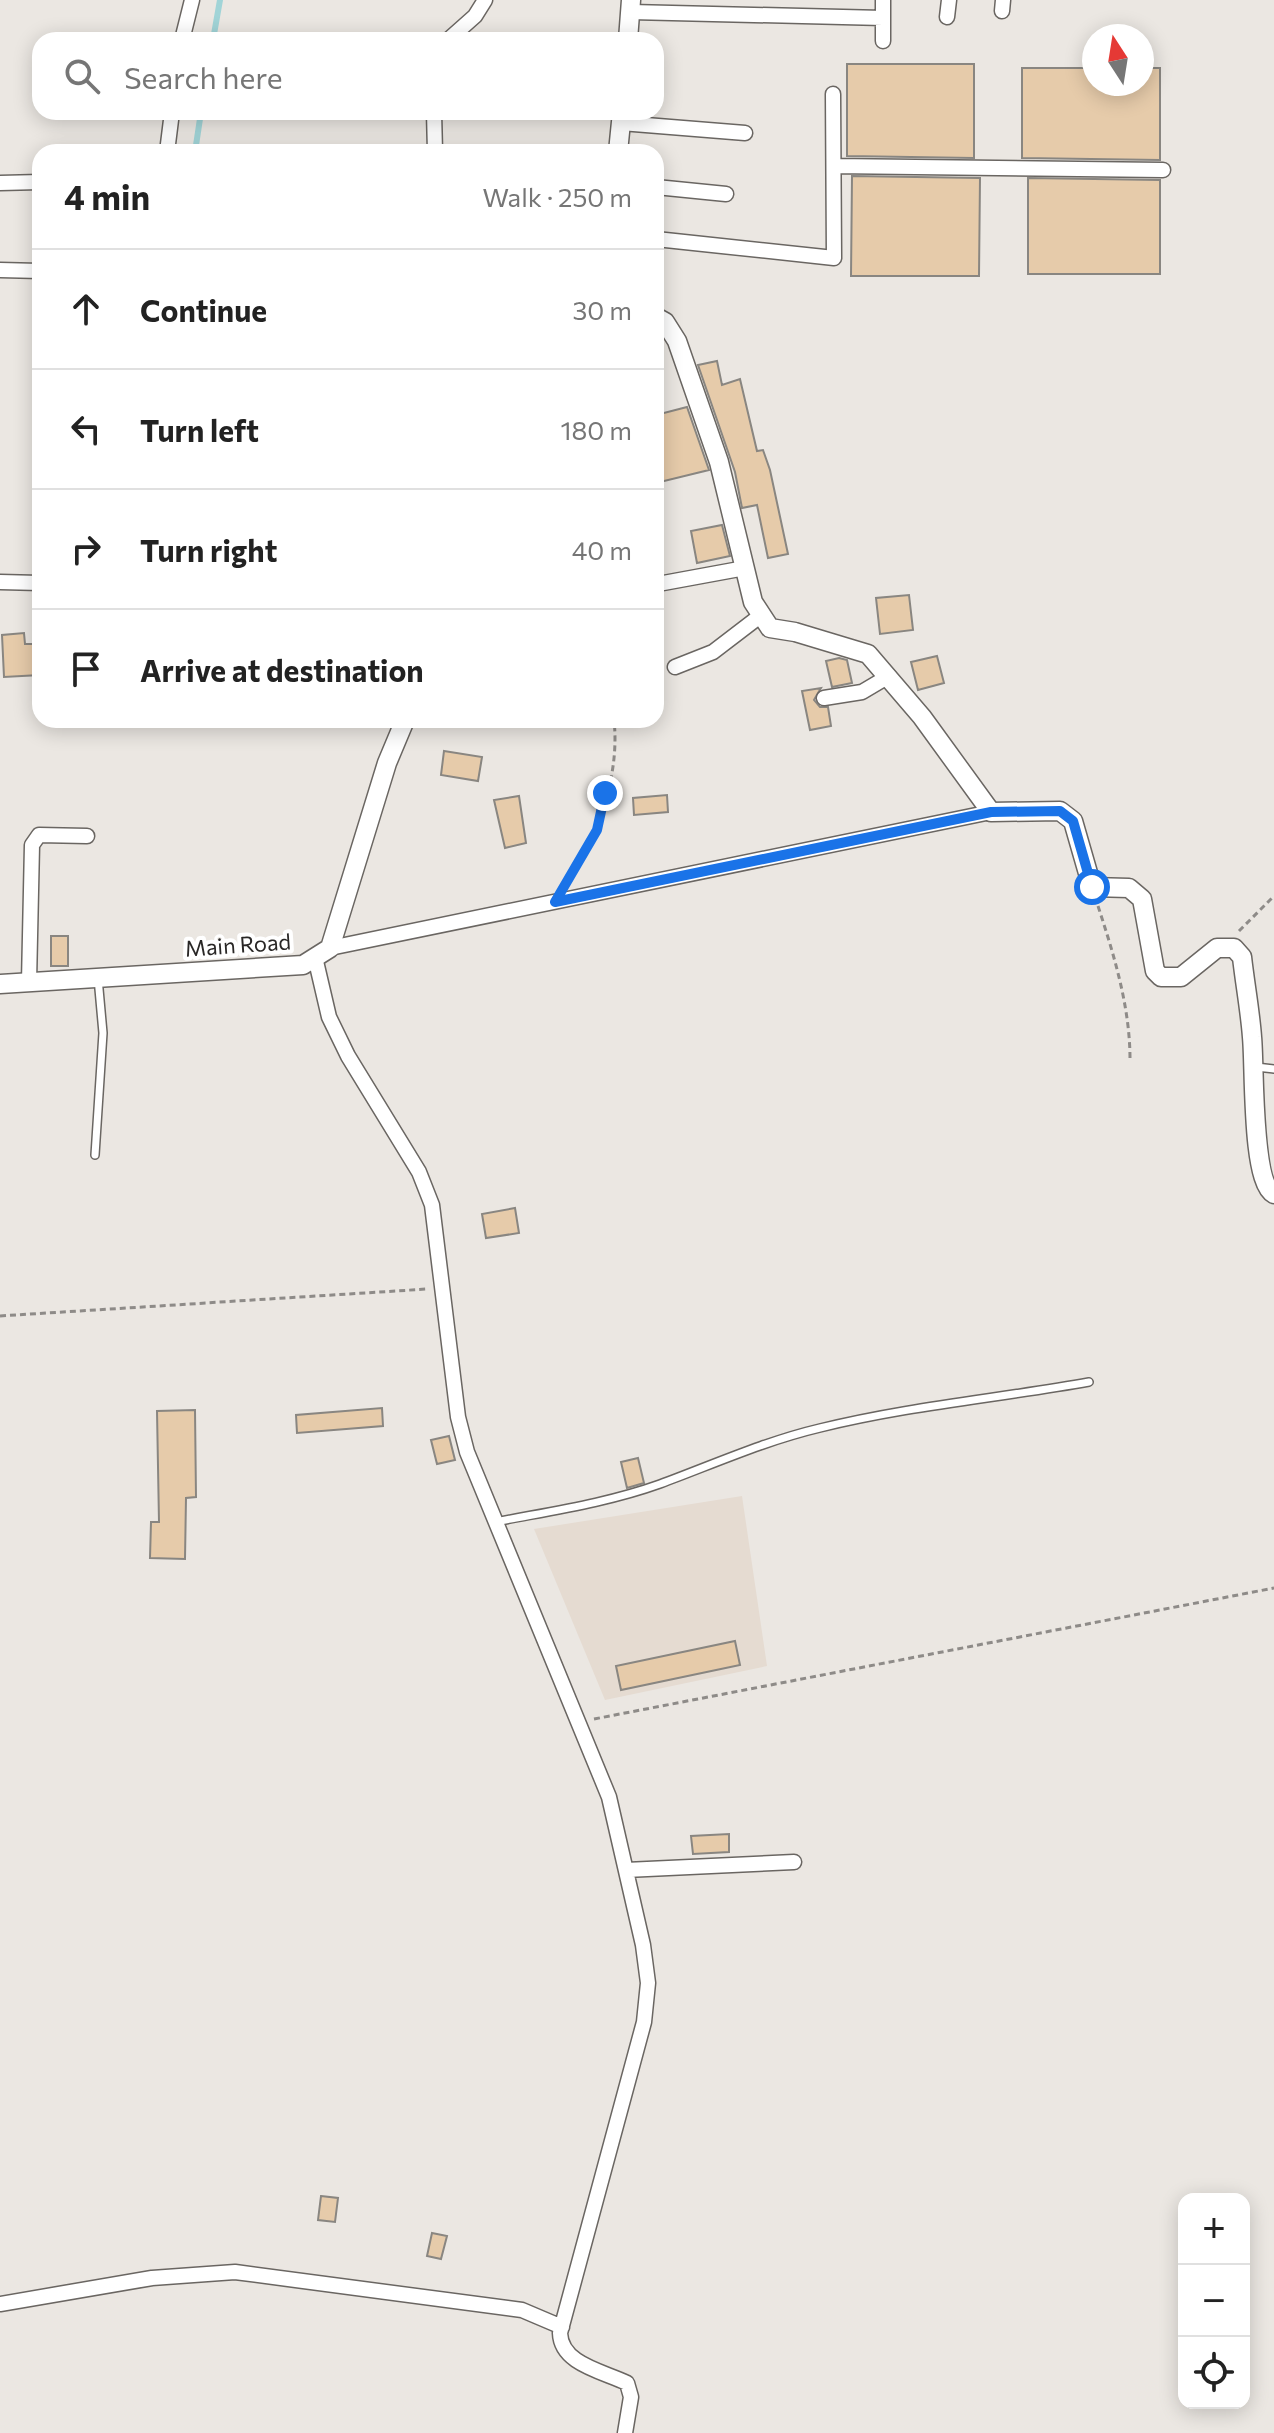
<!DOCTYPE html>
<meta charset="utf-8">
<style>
:root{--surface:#fff;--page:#f6f6f6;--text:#222;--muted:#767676;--line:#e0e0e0}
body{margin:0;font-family:Commissioner,sans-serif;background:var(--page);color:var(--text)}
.controls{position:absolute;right:24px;bottom:24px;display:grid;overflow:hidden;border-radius:16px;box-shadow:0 4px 20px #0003}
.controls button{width:72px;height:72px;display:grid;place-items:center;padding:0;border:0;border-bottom:2px solid var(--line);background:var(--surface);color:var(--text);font:40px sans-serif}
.compass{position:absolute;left:1082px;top:24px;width:72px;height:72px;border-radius:50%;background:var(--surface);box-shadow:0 4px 20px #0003;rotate:348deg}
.stop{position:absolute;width:24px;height:24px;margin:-18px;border:6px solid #1a73e8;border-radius:50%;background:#fff}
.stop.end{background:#1a73e8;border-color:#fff;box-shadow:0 2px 8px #0008}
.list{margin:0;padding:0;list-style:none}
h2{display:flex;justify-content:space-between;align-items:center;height:104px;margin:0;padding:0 32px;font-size:34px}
h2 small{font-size:26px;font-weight:400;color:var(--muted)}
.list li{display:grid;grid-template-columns:52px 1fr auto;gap:24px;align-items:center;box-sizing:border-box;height:120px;padding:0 32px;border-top:2px solid var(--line)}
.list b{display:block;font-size:30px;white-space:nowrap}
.list em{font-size:26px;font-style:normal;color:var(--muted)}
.icon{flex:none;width:44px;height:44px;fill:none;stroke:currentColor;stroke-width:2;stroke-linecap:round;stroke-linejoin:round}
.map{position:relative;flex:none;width:1274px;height:2433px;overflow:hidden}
.search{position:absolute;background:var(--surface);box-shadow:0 4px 20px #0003;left:32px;top:32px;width:632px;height:88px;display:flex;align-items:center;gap:20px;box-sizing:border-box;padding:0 28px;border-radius:24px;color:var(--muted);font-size:30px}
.panel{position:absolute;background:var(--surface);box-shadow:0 4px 20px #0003;left:32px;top:144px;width:632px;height:584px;border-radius:24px}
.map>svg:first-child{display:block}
.built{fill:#e5dbd1}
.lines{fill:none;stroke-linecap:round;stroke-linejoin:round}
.stream{stroke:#a1d4d7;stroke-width:6}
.building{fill:#e6cbaa;stroke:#898681;stroke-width:2}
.service-casing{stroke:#6a6662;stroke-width:10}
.minor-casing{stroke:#6a6662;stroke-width:17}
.tertiary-casing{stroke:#6a6662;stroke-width:21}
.path{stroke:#8e8b88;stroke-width:3;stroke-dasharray:6 4;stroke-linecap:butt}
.service{stroke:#fff;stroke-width:7}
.minor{stroke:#fff;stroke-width:14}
.tertiary{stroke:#fff;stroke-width:18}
.route{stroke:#1a73e8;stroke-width:10}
.labels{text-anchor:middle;stroke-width:8;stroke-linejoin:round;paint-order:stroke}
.street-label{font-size:22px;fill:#292726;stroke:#fff}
</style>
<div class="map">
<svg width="1274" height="2433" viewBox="0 0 1274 2433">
<rect width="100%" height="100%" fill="#ebe7e2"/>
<!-- built -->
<path class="built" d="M 742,1496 L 767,1666 L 605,1700 L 534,1529 Z"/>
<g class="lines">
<!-- stream -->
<path class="stream" d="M 213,40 L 220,0
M 195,152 L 201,112"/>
</g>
<!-- building -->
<path class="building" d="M 847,64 L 974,64 L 974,158 L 847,156 Z
M 1022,68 L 1094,68 L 1094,84 L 1142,84 L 1142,68 L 1160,68 L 1160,160 L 1022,158 Z
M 852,176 L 980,178 L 979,276 L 851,276 Z
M 1028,178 L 1160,180 L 1160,274 L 1028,274 Z
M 717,361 L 722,385 L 740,379 L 757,451 L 763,450 L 770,470 L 788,554 L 768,558 L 757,505 L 742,508 L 735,472 L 698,365 Z
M 687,407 L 709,470 L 656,483 L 656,415 Z
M 722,525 L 730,556 L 697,563 L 691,531 Z
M 909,595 L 913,630 L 880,634 L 876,598 Z
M 24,633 L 25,644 L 37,644 L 40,675 L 4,677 L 2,635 Z
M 937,656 L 944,683 L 918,690 L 911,662 Z
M 839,658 L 847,660 L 852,683 L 832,687 L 826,661 Z
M 821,688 L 814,700 L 820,707 L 828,707 L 831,726 L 810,730 L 802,691 Z
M 444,751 L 482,757 L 478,781 L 441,775 Z
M 667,795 L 668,812 L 634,815 L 633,798 Z
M 519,796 L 526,843 L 505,848 L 494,800 Z
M 51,936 L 68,936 L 68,966 L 51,966 Z
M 515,1208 L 519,1233 L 486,1238 L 482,1214 Z
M 382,1408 L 383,1426 L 297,1433 L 296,1415 Z
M 195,1410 L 196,1497 L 186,1498 L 185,1559 L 150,1558 L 151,1522 L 159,1522 L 157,1411 Z
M 449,1436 L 455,1460 L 437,1464 L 431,1440 Z
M 638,1458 L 644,1483 L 627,1488 L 621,1462 Z
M 735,1641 L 740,1665 L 621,1690 L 616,1666 Z
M 729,1834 L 729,1852 L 693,1854 L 691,1836 Z
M 321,2196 L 338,2198 L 335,2222 L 318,2220 Z
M 432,2233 L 447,2236 L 441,2259 L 427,2256 Z"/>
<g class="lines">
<defs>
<path id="service" d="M 1256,1067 L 1274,1069
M 95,1155 L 103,1033 L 98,978
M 495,1522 C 551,1511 607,1503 660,1484 C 714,1464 765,1441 820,1428 C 909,1406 1000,1398 1089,1382"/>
<path id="minor" d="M 883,0 L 883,41
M 1002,11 L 1003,0
M 631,12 L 883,18
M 947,17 L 949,0
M 182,40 L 192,0
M 448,40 L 475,16 L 485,0
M 434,112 L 435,152
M 621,123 L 745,133
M 167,152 L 172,112
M 834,166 L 1163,170
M 0,183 L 40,182
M 656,187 L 726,194
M 656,239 L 834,258 L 833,94
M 0,270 L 40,271
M 0,582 L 40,583
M 658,584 L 745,568
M 675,667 L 713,652 L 760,616
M 824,698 L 862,692 L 889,676
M 330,948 L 991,812
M 315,957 L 329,1017 L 348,1056 L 419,1172 L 432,1205 L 458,1417 L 467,1452 L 609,1797 L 643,1945 L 648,1983 L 644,2022 L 560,2333 C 561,2364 602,2371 627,2383 L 631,2397 L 625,2433
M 29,982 L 32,845 L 39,835 L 87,836
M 626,1870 L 794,1862
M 0,2304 L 152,2278 L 235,2272 L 522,2310 L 562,2327"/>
<path id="tertiary" d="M 628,40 L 631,0
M 618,152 L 622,112
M 656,317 L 665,322 L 677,341 L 719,462 L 753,602 L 770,628 L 795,632 L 868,654 L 922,717 L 991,812 L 1060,811 L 1073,821 L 1092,887 L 1129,888 L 1142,899 L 1155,971 L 1161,977 L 1181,977 L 1217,948 L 1234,948 L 1242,957 C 1245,984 1250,1010 1252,1037 C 1255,1066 1251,1182 1274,1194
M 0,984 L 303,965 L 330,948 L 387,763 L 405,720"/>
</defs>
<!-- service casing -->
<use href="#service" class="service-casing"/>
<!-- minor casing -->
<use href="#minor" class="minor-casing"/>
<!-- tertiary casing -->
<use href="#tertiary" class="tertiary-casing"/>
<!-- path -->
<path class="path" d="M 568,882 C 598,834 620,776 614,720
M 1098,906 C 1114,955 1130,1007 1130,1059
M 1239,931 L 1274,896
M 0,1316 L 427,1289
M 594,1719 L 1274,1588"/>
<!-- service -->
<use href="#service" class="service"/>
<!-- minor -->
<use href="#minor" class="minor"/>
<!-- tertiary -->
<use href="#tertiary" class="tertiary"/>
</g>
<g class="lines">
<!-- route -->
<path class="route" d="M 605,793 L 597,830 L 555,902 L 991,812 L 1060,811 L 1073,821 L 1092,887"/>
</g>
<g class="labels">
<!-- street labels -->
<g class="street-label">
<text transform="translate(238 945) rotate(-4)" y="8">Main Road</text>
</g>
</g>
</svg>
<div class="controls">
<button>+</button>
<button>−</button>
<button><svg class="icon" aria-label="locate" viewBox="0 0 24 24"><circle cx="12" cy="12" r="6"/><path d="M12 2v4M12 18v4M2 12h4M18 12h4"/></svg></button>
</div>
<svg class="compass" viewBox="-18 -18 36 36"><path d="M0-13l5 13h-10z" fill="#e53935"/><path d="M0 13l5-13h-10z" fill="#767676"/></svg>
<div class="stop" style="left:1092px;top:887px"></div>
<div class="stop end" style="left:605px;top:793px"></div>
<div class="search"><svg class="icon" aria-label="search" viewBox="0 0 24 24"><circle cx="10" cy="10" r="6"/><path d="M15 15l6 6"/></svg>Search here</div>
<section class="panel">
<h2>4 min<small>Walk · 250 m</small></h2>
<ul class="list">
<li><svg class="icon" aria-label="ahead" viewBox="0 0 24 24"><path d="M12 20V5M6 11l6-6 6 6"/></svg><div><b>Continue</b></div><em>30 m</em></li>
<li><svg class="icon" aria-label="left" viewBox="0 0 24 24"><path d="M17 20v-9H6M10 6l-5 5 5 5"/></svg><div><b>Turn left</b></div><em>180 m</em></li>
<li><svg class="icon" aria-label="right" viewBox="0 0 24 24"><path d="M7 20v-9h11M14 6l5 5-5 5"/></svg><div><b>Turn right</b></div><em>40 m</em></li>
<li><svg class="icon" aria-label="arrive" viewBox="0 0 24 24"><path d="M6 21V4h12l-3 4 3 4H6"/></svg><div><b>Arrive at destination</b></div></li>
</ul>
</section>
</div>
